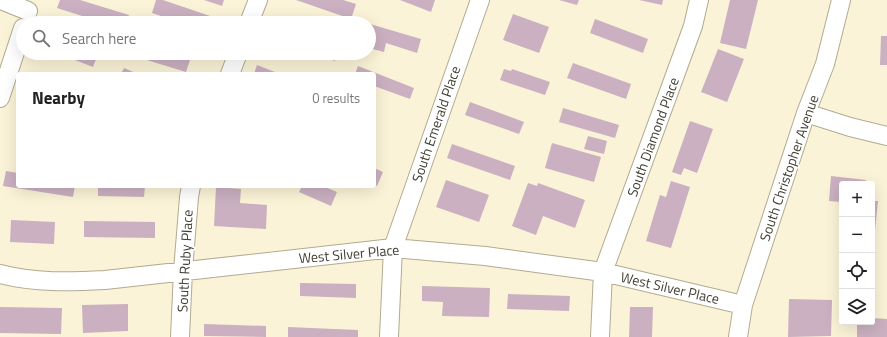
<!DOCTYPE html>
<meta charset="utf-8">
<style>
:root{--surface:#fff;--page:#f2f2f2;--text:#222;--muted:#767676;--line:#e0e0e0}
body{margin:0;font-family:"Titillium Web",sans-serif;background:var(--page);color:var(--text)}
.controls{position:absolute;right:12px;bottom:12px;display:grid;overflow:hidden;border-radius:4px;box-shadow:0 4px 16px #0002}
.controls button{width:36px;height:36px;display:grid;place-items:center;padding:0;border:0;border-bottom:1px solid var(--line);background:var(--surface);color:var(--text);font:20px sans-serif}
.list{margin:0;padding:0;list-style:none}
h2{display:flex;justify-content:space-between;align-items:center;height:52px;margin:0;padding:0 16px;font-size:17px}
h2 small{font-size:13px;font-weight:400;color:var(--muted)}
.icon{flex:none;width:22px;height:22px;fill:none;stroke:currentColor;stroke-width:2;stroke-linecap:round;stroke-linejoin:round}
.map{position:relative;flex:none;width:887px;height:337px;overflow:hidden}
.search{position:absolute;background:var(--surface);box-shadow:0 4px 16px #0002;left:16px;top:16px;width:360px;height:44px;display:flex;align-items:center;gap:10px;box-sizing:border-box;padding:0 14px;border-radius:22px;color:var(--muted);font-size:15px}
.panel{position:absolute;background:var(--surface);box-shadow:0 4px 16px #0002;left:16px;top:72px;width:360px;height:116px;border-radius:4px}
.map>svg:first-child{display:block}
.building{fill:#cab0c1}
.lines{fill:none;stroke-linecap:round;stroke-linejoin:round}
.street-casing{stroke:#b1ab91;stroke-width:20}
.street{stroke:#fff;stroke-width:18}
.labels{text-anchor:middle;stroke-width:3.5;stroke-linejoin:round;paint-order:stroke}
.street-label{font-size:14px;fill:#403d32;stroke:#fff}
</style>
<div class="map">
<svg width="887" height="337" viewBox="0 0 887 337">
<rect width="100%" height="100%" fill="#faf3d7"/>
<!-- building -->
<path class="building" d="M 60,0 L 80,0 L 129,15 L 126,23 L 104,23 L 57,8 Z
M 156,0 L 163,0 L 210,16 L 207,23 L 182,23 L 152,13 Z
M 204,0 L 224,0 L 222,6 Z
M 296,0 L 343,0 L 356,4 L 351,19 Z
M 400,0 L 435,0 L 431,12 Z
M 559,0 L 579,0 L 577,5 Z
M 639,0 L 663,0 L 662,5 Z
M 730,0 L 758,0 L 746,49 L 720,43 Z
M 513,14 L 549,27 L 539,53 L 503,40 Z
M 595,19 L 648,39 L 643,53 L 590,33 Z
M 370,24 L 421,39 L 417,53 L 386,43 L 384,52 L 369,48 L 369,28 Z
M 881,36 L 887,36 L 887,65 L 880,65 Z
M 718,49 L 744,59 L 727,102 L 701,92 Z
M 57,53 L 94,53 L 98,54 L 93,67 Z
M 138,53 L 178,53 L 191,57 L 186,72 L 137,57 Z
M 312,53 L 337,53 L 335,61 Z
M 573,63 L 631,84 L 626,99 L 567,78 Z
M 257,65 L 280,74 L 254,74 Z
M 358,66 L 414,88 L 410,99 L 374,86 L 374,74 L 355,74 Z
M 124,68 L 138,74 L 121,74 Z
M 504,69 L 511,71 L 512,69 L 550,82 L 545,95 L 500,80 Z
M 470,102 L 524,122 L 519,134 L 465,115 Z
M 563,108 L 619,125 L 615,138 L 559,122 Z
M 690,121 L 713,129 L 697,173 L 684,168 L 681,175 L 672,172 Z
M 588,136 L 607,141 L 604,154 L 584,149 Z
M 552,143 L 601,157 L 594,182 L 545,168 Z
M 452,144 L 515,166 L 510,180 L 447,158 Z
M 374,168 L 383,172 L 377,186 L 374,184 Z
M 6,171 L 18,173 L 18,186 L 75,186 L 73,197 L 3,186 Z
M 831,176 L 866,180 L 865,184 L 842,184 L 842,202 L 829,201 Z
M 446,180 L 489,195 L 479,222 L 436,207 Z
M 671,181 L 690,187 L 671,248 L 646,241 L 660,195 L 666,197 Z
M 528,183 L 537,186 L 538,183 L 585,200 L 575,228 L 543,216 L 536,235 L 512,226 Z
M 98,186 L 145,186 L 144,197 L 98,196 Z
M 302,186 L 323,186 L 337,192 L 331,206 L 299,192 Z
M 216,187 L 241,189 L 240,203 L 267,205 L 266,229 L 214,226 Z
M 872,201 L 878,201 L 875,230 L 872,229 Z
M 11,220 L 55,222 L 54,244 L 10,242 Z
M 84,221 L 155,222 L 155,238 L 84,237 Z
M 300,283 L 356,284 L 356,298 L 300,296 Z
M 422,286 L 490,288 L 489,317 L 442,316 L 443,302 L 422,301 Z
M 508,294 L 570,296 L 569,311 L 507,309 Z
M 789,299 L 832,300 L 831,336 L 788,337 Z
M 128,304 L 128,331 L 83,333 L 82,305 Z
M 0,307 L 62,308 L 61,334 L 0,333 Z
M 630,307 L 653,307 L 652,337 L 629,337 Z
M 872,318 L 887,319 L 887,337 L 857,337 L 857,322 L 872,322 Z
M 204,324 L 266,326 L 266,337 L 204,336 Z
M 288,327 L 358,330 L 358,337 L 288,337 Z"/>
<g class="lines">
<defs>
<path id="street" d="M 1,0 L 28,11
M 249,23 L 258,0
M 230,74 L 238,53
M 0,98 L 23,28
M 806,113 L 850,127 L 887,136
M 0,274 C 34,283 70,282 105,280 L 393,248 L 485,256 L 603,272 L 743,305
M 180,337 L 183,271 L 189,197 L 191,186
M 389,337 L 393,248 L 480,0
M 600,337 L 603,272 L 693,26 L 699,0
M 738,337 L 743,305 L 806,113 L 825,64 L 841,0"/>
</defs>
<!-- street casing -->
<use href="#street" class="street-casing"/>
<!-- street -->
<use href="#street" class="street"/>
</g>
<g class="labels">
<!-- street labels -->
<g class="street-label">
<text transform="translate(436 124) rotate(-71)" y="5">South Emerald Place</text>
<text transform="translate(653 137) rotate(-70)" y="5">South Diamond Place</text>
<text transform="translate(789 168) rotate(-71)" y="5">South Christopher Avenue</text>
<text transform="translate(349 254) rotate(-5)" y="5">West Silver Place</text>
<text transform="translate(185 261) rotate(-87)" y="5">South Ruby Place</text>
<text transform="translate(670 288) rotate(13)" y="5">West Silver Place</text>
</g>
</g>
</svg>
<div class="controls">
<button>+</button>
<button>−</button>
<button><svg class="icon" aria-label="locate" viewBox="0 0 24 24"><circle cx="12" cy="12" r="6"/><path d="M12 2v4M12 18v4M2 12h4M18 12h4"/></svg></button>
<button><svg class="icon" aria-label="layers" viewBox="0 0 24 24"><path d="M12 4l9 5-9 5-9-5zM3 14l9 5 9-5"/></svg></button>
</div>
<div class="search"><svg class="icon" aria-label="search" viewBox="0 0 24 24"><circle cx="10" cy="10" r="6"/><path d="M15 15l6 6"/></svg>Search here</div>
<section class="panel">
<h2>Nearby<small>0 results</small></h2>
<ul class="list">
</ul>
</section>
</div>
